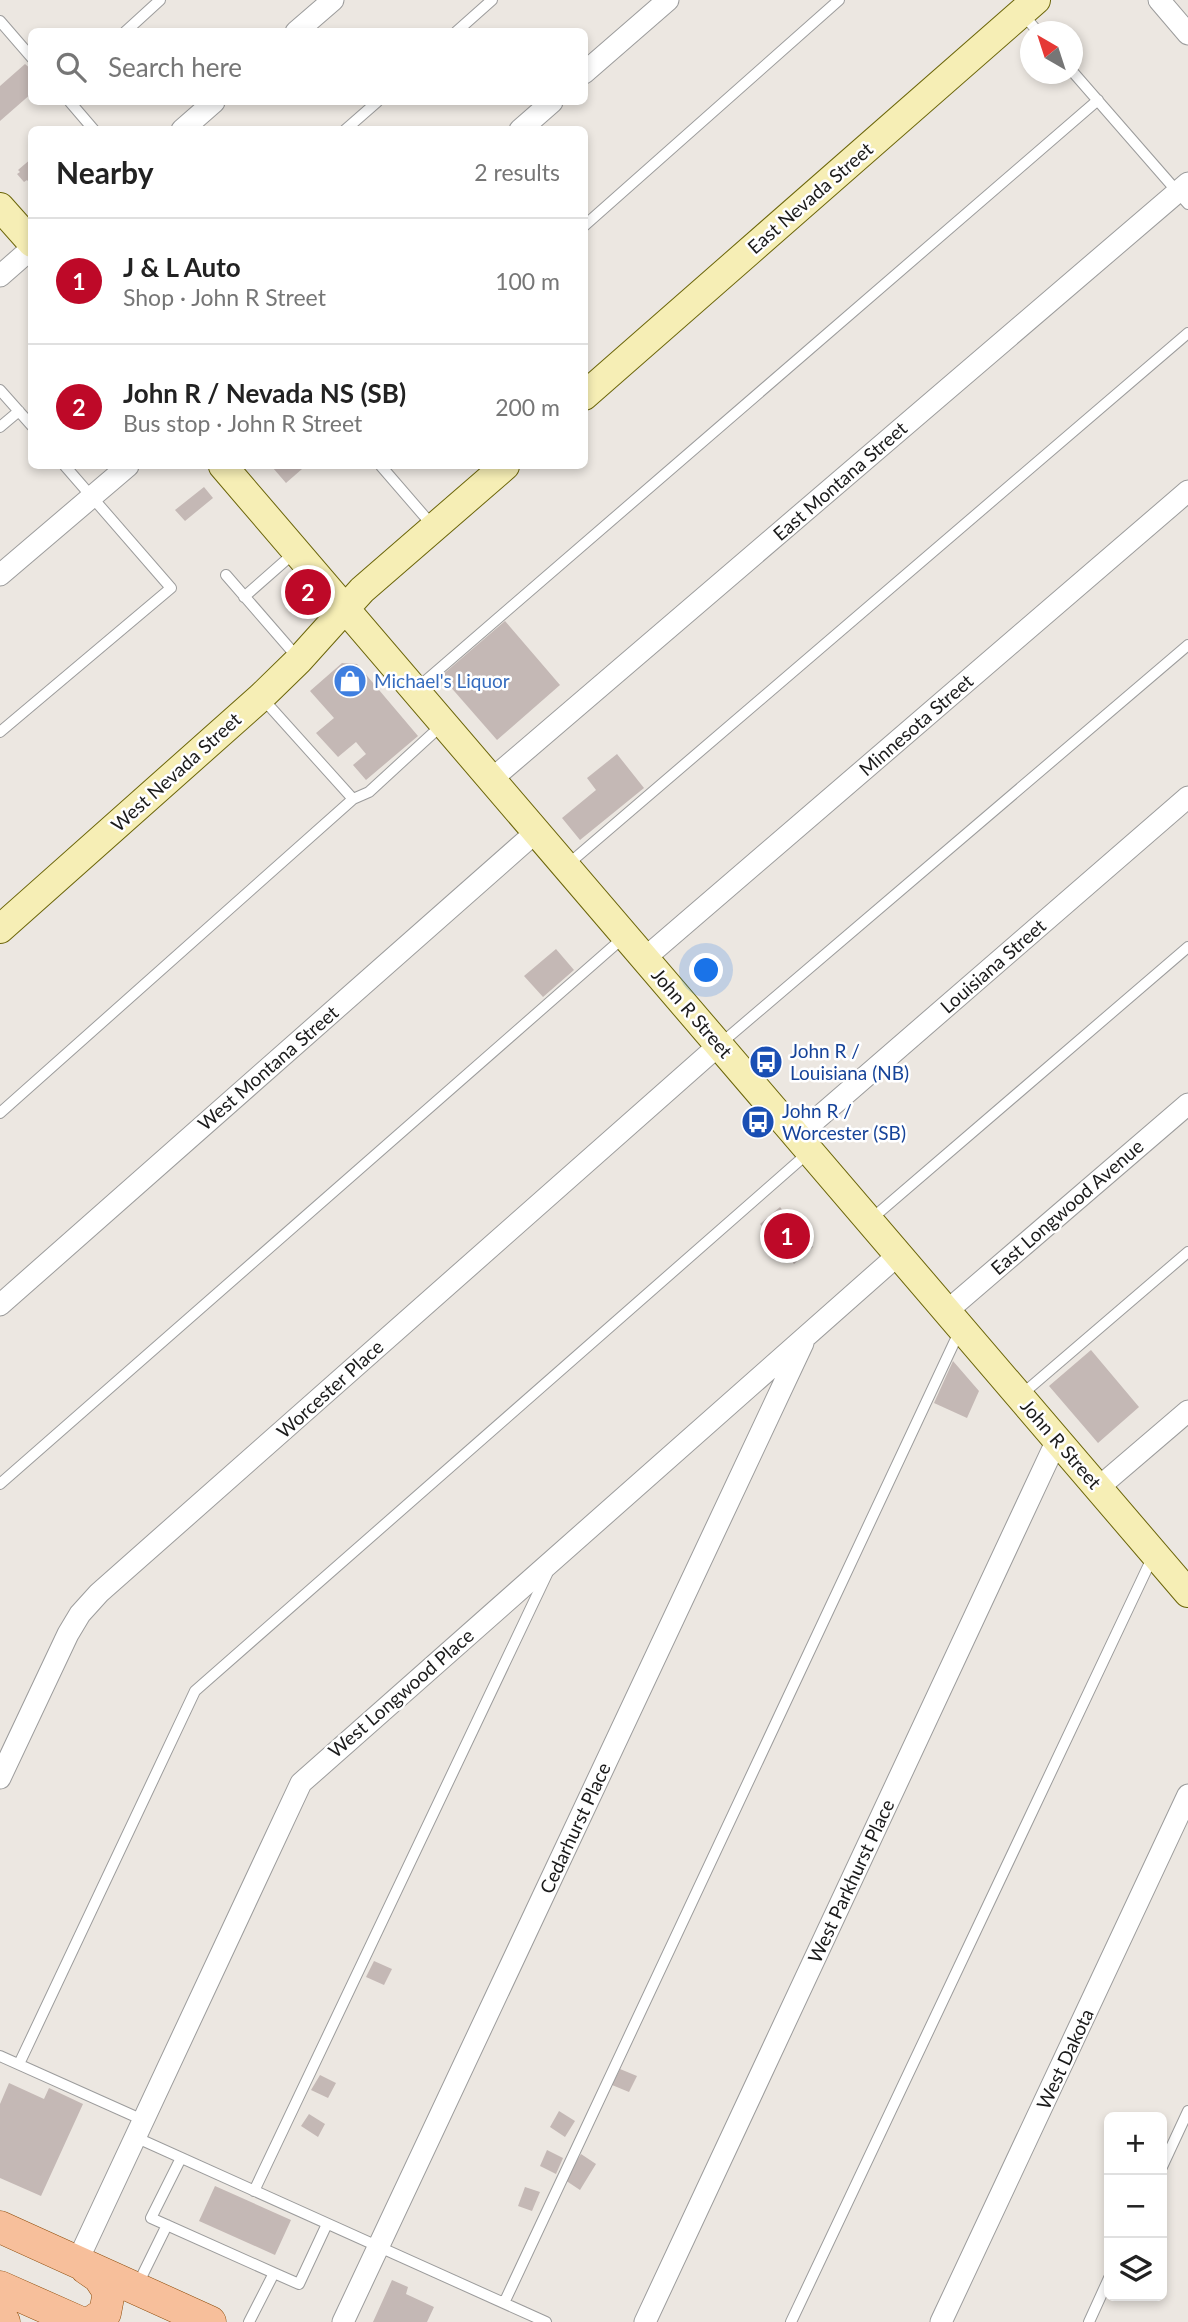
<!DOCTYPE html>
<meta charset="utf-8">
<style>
:root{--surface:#fff;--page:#f6f6f6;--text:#222;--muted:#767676;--line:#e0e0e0;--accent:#be0928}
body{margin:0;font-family:Lato,sans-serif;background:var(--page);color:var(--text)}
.controls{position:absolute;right:21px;bottom:21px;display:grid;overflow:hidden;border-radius:10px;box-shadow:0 4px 10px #0003}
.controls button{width:63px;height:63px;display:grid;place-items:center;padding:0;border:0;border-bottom:2px solid var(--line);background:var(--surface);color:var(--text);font:35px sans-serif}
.compass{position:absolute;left:1020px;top:21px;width:63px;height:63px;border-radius:50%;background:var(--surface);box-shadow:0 4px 10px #0003;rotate:321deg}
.you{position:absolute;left:707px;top:971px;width:24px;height:24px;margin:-18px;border:5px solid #fff;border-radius:50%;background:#1a73e8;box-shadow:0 0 0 10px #1a73e833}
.badge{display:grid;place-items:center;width:46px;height:46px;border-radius:50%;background:var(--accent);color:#fff;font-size:23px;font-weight:700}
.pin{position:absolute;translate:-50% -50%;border:4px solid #fff;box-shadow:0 2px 7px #0006}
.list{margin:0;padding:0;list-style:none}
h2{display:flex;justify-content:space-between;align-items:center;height:91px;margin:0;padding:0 28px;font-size:30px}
h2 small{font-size:23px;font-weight:400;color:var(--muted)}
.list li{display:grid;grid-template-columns:46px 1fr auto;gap:21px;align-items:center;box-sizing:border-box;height:126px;padding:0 28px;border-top:2px solid var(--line)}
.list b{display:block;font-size:26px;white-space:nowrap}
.list p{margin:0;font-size:23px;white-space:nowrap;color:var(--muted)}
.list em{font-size:23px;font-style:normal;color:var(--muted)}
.icon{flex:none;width:38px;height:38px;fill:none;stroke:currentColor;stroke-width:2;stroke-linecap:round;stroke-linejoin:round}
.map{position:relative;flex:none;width:1188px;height:2322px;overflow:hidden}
.search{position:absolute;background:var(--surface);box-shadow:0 4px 10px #0003;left:28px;top:28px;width:560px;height:77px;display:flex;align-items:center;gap:18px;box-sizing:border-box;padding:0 24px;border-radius:10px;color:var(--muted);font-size:26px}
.panel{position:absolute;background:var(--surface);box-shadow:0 4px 10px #0003;left:28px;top:126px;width:560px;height:343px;border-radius:10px}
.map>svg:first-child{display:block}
.building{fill:#c4b8b5}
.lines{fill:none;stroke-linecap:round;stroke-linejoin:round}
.lane-casing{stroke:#9c9c9c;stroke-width:12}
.street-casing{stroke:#9c9c9c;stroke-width:23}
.secondary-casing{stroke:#6b6509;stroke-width:30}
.primary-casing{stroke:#8c4906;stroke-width:33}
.lane{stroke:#fff;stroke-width:10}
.street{stroke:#fff;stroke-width:21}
.secondary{stroke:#f6eeb5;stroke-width:28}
.primary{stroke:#f7bf9b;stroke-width:32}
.labels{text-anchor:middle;stroke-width:5;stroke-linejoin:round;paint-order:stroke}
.street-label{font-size:19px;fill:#1b1b1b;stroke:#fff}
.shop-label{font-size:19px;fill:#366cbe;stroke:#fff;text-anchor:start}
.transit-label{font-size:19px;fill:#164399;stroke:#fff;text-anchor:start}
</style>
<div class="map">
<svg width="1188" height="2322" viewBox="0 0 1188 2322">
<rect width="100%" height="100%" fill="#ece7e1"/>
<!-- building -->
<path class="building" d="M 25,64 L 32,70 L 32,93 L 0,121 L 0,86 Z
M 32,158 L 32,186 L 27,180 L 24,182 L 17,174 L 20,172 L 18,170 Z
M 275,466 L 300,466 L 302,469 L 286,483 L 273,468 Z
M 204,487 L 213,498 L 185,521 L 175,510 Z
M 505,621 L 560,685 L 497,740 L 441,676 Z
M 342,663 L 357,664 L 418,736 L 366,780 L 353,765 L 366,754 L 356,742 L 338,757 L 316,733 L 334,718 L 310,691 Z
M 617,754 L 644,788 L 580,840 L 562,818 L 596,790 L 587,778 Z
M 556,949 L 574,970 L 543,997 L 524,976 Z
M 780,1207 L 813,1247 L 794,1264 L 760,1224 Z
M 1091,1350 L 1139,1407 L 1098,1443 L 1049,1386 Z
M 953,1361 L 979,1391 L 967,1418 L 934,1403 Z
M 374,1961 L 392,1969 L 384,1985 L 366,1977 Z
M 620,2069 L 637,2076 L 629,2092 L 612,2085 Z
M 320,2075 L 336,2083 L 328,2098 L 311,2090 Z
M 9,2083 L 44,2099 L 49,2088 L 83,2104 L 41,2196 L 0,2178 L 0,2104 Z
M 559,2111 L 575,2121 L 565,2137 L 550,2127 Z
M 309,2114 L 325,2124 L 318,2137 L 301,2126 Z
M 547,2150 L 563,2158 L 556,2174 L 540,2166 Z
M 581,2154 L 596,2164 L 580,2190 L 565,2180 Z
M 215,2186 L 291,2220 L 275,2255 L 199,2221 Z
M 525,2187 L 540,2192 L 532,2211 L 518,2206 Z
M 392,2280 L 408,2287 L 406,2294 L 434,2307 L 427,2322 L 373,2322 Z"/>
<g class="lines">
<defs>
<path id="lane" d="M 1022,13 L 1038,32
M 0,21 L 32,58
M 125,32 L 160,0
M 456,32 L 492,0
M 1072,71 L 1188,204
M 70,102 L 94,130
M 345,130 L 377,102
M 584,226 L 839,0
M 0,390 L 32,426
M 0,427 L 19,411
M 381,466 L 432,525
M 226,575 L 298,658
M 244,597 L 294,553
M 415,690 L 1098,100
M 263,699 L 353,799 L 369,792 L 443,724
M 0,732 L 171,588 L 65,466
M 566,866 L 1188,333
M 719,1045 L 1188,645
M 0,1113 L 353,799
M 869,1221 L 1188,947
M 1020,1396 L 1188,1252
M 0,1484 L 624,937
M 0,2056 L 143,2120
M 19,2064 L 195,1691 L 808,1153
M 135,2137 L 546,2322
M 181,2158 L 151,2218 L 274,2273
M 1162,2167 L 1188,2111
M 254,2191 L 547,1574
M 137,2286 L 167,2225
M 504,2303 L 960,1330
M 249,2322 L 274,2273 L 299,2284 L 327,2224
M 791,2322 L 1153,1556
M 1089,2322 L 1109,2278"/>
<path id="street" d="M 1159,0 L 1188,34
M 296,32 L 333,0
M 584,73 L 668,0
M 182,130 L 214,102
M 520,130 L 552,102
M 0,276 L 32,248
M 0,575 L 128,466
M 492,779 L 1188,183
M 645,958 L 1188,491
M 797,1136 L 1188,797
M 0,1305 L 536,832
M 947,1311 L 1188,1104
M 1098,1488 L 1188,1411
M 0,1778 L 68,1634 L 80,1614 L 99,1593 L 719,1045
M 77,2262 L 301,1783 L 898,1255
M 343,2322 L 803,1343
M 645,2322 L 1057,1440
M 941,2322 L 1188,1795"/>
<path id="secondary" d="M 0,207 L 32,243
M 584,396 L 1036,0
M 223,466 L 1188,1593
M 0,929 L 261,697 L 299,660 L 362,590 L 505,466"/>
<path id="primary" d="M 0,2227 L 210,2322
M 86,2268 L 99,2277 L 109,2292 L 105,2313 L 92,2322
M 0,2287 L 79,2322
M 0,2320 L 4,2322"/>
</defs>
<!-- lane casing -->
<use href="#lane" class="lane-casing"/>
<!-- street casing -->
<use href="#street" class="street-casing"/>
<!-- secondary casing -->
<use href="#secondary" class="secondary-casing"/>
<!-- primary casing -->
<use href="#primary" class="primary-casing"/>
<!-- lane -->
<use href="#lane" class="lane"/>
<!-- street -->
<use href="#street" class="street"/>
<!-- secondary -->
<use href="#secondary" class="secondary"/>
<!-- primary -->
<use href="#primary" class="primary"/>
</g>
<!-- icons -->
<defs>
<symbol id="shop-disc" viewBox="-11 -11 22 22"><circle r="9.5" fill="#3f7fe0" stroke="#fff"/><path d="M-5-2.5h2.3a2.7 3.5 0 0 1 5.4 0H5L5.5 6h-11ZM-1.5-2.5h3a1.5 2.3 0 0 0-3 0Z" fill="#fff"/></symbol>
<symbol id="bus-disc" viewBox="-11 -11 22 22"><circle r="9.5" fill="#1a4fb4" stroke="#fff"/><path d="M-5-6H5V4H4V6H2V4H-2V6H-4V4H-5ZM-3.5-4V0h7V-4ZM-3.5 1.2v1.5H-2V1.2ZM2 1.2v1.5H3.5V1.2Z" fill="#fff"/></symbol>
</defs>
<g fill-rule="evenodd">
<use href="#shop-disc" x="331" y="662" width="38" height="38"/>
<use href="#bus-disc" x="747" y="1043" width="38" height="38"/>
<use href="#bus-disc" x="739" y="1103" width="38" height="38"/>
</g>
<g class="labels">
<!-- street labels -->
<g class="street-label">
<text transform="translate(810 198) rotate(-41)" y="7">East Nevada Street</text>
<text transform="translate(840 481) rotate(-41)" y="7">East Montana Street</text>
<text transform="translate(916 725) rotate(-41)" y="7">Minnesota Street</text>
<text transform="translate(176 772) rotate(-42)" y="7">West Nevada Street</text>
<text transform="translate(993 966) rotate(-41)" y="7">Louisiana Street</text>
<text transform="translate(692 1013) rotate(49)" y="7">John R Street</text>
<text transform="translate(268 1068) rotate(-41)" y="7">West Montana Street</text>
<text transform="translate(1067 1207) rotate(-41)" y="7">East Longwood Avenue</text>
<text transform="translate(330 1389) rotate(-42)" y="7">Worcester Place</text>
<text transform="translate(1061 1444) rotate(49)" y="7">John R Street</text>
<text transform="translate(401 1693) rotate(-41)" y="7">West Longwood Place</text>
<text transform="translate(575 1828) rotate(-65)" y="7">Cedarhurst Place</text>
<text transform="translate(851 1881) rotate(-65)" y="7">West Parkhurst Place</text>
<text transform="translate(1065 2059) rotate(-65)" y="7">West Dakota</text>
</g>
<!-- shop labels -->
<g class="shop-label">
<text x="374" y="688">Michael's Liquor</text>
</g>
<!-- transit labels -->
<g class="transit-label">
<text x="790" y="1058">John R /<tspan x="790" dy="22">Louisiana (NB)</tspan></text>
<text x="782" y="1118">John R /<tspan x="782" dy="22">Worcester (SB)</tspan></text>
</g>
</g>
</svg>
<div class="controls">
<button>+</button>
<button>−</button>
<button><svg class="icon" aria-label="layers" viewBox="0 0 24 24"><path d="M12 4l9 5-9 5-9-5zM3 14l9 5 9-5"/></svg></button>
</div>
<svg class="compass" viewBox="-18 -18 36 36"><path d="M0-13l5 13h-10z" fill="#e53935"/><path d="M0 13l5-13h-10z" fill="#767676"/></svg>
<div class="you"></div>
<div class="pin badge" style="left:787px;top:1236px">1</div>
<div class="pin badge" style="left:308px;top:592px">2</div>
<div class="search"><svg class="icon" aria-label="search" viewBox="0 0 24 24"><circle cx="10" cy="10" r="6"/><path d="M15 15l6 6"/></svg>Search here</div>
<section class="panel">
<h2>Nearby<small>2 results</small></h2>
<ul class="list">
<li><span class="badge">1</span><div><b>J &amp; L Auto</b><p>Shop · John R Street</p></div><em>100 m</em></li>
<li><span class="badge">2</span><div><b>John R / Nevada NS (SB)</b><p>Bus stop · John R Street</p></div><em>200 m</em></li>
</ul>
</section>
</div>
